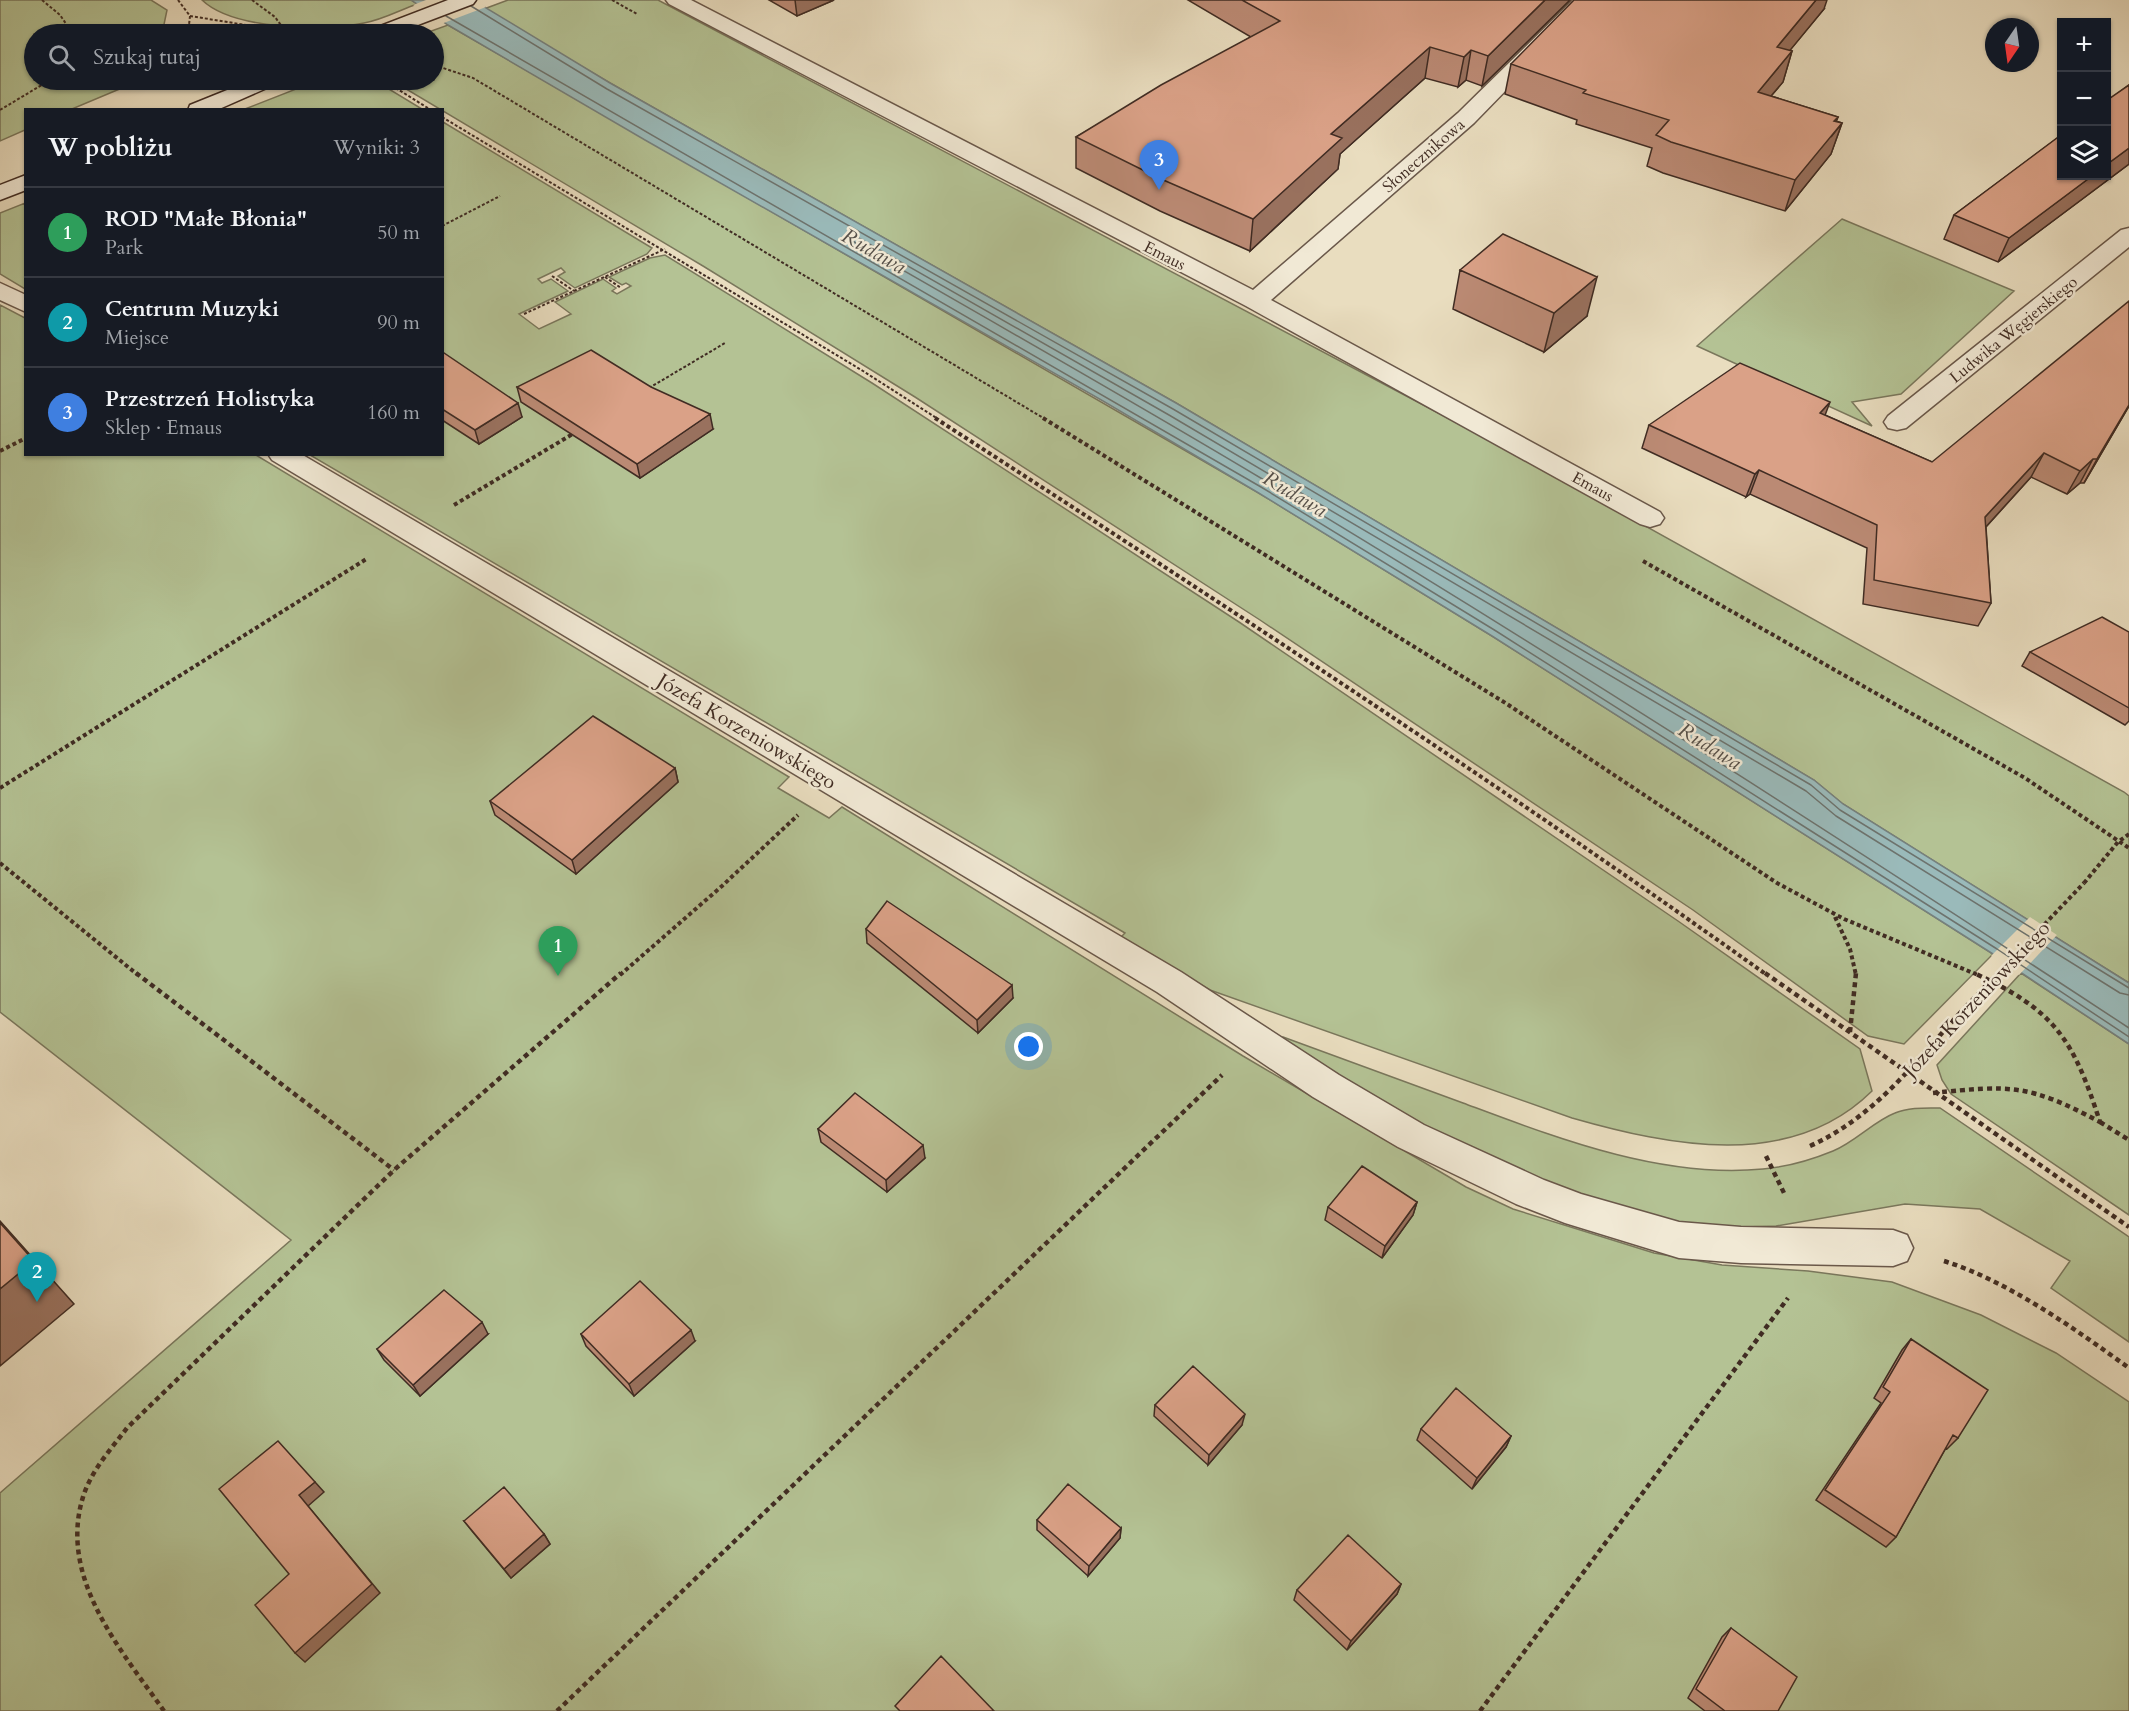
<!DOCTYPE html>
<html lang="pl">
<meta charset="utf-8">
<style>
:root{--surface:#171b24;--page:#242831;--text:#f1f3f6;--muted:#9ea1a6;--line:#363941;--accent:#2563eb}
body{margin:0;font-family:Cardo,serif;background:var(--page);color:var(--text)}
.controls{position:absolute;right:18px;top:18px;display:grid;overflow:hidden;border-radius:0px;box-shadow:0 2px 4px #0004}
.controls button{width:54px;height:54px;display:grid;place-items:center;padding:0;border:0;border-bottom:2px solid var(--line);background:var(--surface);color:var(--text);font:30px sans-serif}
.compass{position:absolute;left:1985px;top:18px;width:54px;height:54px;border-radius:50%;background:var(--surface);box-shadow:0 2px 4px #0004;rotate:193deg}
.you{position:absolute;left:1029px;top:1047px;width:21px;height:21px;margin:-15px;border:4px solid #fff;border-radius:50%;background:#1a73e8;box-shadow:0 0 0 9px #1a73e833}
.badge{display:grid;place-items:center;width:39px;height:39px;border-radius:50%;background:var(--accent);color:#fff;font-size:20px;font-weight:700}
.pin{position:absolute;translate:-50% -50px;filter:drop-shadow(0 2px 3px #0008)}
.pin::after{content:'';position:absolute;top:32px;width:21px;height:18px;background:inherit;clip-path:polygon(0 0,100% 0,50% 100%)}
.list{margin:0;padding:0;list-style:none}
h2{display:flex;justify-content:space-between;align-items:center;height:78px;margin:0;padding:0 24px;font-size:26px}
h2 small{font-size:20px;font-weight:400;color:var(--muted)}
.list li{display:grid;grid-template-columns:39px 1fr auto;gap:18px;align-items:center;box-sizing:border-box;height:90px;padding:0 24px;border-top:2px solid var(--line)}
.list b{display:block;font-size:22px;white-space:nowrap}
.list p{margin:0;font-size:20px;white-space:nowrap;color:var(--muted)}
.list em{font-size:20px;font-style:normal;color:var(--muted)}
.icon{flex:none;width:33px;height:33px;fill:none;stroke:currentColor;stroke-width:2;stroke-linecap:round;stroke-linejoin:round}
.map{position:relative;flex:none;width:2129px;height:1711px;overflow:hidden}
.search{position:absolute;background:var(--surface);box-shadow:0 2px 4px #0004;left:24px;top:24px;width:420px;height:66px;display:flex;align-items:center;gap:15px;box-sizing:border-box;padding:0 21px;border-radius:33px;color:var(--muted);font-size:22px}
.panel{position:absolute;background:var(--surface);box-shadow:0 2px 4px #0004;left:24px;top:108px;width:420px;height:348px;border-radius:0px}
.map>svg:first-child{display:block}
.green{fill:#b4c294;stroke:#7a775c;stroke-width:1.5}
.water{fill:#9ababa;stroke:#76817e;stroke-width:1.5}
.pier{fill:#e9ddbf}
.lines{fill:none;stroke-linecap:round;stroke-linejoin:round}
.shore{stroke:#6d736e;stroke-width:1.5}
.street-casing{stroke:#6a584a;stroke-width:3}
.secondary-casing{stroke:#402c23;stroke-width:3}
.path-far2{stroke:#402c23;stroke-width:2;stroke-dasharray:3 2;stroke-linecap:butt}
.path-far1{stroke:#402c23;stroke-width:4;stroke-dasharray:4 3;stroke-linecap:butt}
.path{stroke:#402c23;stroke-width:4.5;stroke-dasharray:5 4;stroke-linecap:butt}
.street{fill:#f1e9d5;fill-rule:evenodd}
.secondary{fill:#f1e9d5;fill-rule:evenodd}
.path-bridge-far1{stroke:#402c23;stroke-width:4;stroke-dasharray:4 3;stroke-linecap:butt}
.path-bridge{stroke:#402c23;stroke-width:4.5;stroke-dasharray:5 4;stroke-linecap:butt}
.wall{fill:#bb8a74;stroke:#402c23;stroke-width:1.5}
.shaded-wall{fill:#99715e;stroke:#402c23;stroke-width:1.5}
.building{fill:#daa187;stroke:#402c23;stroke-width:1.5}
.labels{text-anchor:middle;stroke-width:5;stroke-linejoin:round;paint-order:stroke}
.far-street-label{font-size:16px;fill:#402c23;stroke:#f1e9d5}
.street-label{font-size:20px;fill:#402c23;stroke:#f1e9d5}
.water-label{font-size:21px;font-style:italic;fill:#565049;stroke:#f1e9d5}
</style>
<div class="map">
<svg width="2129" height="1711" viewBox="0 0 2129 1711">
<rect width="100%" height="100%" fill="#e9ddbf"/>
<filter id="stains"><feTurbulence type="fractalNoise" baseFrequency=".00333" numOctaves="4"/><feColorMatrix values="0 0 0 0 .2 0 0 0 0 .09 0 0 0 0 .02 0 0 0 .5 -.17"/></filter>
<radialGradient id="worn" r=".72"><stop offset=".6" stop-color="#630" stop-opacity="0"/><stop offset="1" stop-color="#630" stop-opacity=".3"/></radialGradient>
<!-- green -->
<path class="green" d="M 0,0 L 151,0 L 167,10 L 162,34 L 34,34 L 34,80 L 141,80 L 72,109 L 26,110 L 25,130 L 0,141 Z
M 202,0 L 411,0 L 417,4 C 400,10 382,20 364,23 C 323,31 233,30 202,0 Z
M 508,0 L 658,0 L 1514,453 L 2124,792 L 2129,796 L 2129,983 L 1843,804 L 1814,780 L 1176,403 L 610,83 L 484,9 Z
M 448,25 L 1257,492 L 1492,636 L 1993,954 L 1904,1044 L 1868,1036 L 1693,910 L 1260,620 L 915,397 L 703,266 L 391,80 L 434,80 L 434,34 L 423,34 Z
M 319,80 L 374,80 L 422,109 L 245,109 Z
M 443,122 L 652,248 L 647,254 L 575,288 L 558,276 L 565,272 L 561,268 L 538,279 L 542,283 L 551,279 L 568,291 L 519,314 L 539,329 L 571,314 L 555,302 L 603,279 L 616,288 L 612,291 L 617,294 L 631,286 L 626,283 L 622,285 L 609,277 L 650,258 L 665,255 L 872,383 L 1239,622 L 1678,921 L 1860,1049 L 1872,1091 C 1791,1171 1670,1146 1572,1118 L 1210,990 L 1120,938 L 1125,933 L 310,455 L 442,454 Z
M 25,203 L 25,289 L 0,274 L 0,213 Z
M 1842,219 L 2014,291 L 1901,394 L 1852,402 L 1872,426 L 1697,346 Z
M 0,305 L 25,318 L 26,454 L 256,455 L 789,777 L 778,788 L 829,818 L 842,807 L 1243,1056 L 1466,1187 L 1513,1209 L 1654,1253 L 1722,1265 L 1808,1271 L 1892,1282 L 1981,1315 L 2056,1353 L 2129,1402 L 2129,1711 L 0,1711 L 0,1493 L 291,1240 L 0,1012 Z
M 2021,973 L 2129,1044 L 2129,1215 L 1951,1094 L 1942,1080 L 1937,1065 Z
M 1283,1037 C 1343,1059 1403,1081 1463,1103 C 1557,1138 1661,1179 1763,1169 C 1786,1167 1811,1160 1833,1151 C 1855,1142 1874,1121 1895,1113 C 1909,1107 1926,1108 1940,1108 L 2129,1237 L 2129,1342 L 2051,1288 L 2070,1261 L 1980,1209 L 1905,1204 L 1776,1226 L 1714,1228 L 1663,1222 L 1598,1205 L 1460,1147 L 1274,1039 Z"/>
<!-- water -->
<path class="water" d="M 411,0 L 473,0 L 610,83 L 1176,403 L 1814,780 L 1843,804 L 2129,983 L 2129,1044 L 1993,954 L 1492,636 L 1257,492 L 1103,401 L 645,140 L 448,25 Z"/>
<!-- pier -->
<path class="pier" d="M 426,0 L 478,0 L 486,7 L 441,24 L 413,5 Z
M 2030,917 L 2057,935 L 2019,975 L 1991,956 Z"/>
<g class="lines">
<!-- shore -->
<path class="shore" d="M 471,6 L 607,89 L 1173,409 L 1811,785 L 1840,810 L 2129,988
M 446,16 L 1261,487 L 1496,631 L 1997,949 L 2129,1037
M 2129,995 L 2120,993 L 1836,816 L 1806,791 L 1169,415 L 857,237 L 853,238 L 854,242 C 991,321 1129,399 1264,480 C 1557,656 1844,841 2129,1028"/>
<defs>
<path id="street" d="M 666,0 L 691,0 L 1253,290 L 1458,113 L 1573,0 L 1594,0 L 1474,123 L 1271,300 L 1660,512 L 1664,518 L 1660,524 L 1650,527 L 1640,524 L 1246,306 L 669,4 Z
M 2129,228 L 2129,247 L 1906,428 L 1897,430 L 1888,428 L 1884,422 L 1888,416 L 2121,230 Z
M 0,283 L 26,295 L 26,312 L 0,300 Z
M 268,454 L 301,454 L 1181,972 L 1339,1075 L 1424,1125 L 1544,1180 L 1581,1194 L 1679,1222 L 1741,1227 L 1893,1230 L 1907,1235 L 1913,1248 L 1907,1261 L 1893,1266 L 1741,1263 L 1679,1258 L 1565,1223 L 1516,1204 L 1398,1147 L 1313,1097 L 1157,992 L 272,460 Z"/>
<path id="secondary" d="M 448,0 L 476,0 L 473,4 L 394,34 L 367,34 L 370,30 Z
M 252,80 L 280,80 L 276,84 L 217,110 L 188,110 L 190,105 Z
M 26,175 L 26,190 L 0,200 L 0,185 Z"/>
</defs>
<!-- street casing -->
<use href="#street" class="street-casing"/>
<!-- secondary casing -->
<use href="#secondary" class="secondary-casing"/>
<!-- path-far2 -->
<path class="path-far2" d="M 42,0 L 60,15 L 73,34
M 178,0 L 190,16 L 188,34
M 252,0 L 275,17 L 286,32
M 612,0 L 637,14
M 190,16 L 302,34
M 434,65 L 473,78 L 1045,419
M 383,80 L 431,110
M 0,110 L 50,80
M 442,117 L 863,371 L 938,419
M 442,226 L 500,196
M 552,276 L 574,291
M 605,277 L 621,288
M 524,314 L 665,249
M 649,388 L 725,343"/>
<!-- path-far1 -->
<path class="path-far1" d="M 935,418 C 1215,599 1495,781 1767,975
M 1043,418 L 1507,704 L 1777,883 L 1844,919 L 1978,975
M 0,451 L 26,438
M 454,505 L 576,432
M 1643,561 L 2025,778 L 2129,848
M 0,788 L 368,558
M 0,863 L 138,975
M 2084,883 L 2118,842 L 2129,834
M 1835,917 L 1850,949 L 1856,975
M 620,975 L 722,886 L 798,815"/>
<!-- path -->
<path class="path" d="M 136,973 L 394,1170
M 1765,973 L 2129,1227
M 1850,1032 L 1856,973
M 1933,1093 C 2011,1085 2029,1084 2100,1122 C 2073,1039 2056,1011 1974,973
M 2100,1122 L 2129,1140
M 1810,1146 C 1874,1117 1913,1065 1959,1014
M 1766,1156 L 1784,1193
M 1944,1261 C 2008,1281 2075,1329 2129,1368
M 164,1711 C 121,1650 58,1578 83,1497 C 91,1471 111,1449 127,1428 L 394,1170 L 621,973
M 557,1711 L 1222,1075
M 1480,1711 L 1788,1298"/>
<!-- street -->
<use href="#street" class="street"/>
<!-- secondary -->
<use href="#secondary" class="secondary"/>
<!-- path-bridge-far1 -->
<path class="path-bridge-far1" d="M 1996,975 L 2084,883"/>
<!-- path-bridge -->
<path class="path-bridge" d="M 1959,1014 L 1998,973"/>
</g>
<!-- wall -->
<path class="wall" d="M 769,0 L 834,0 L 797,16 Z
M 1188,0 L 1570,0 L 1482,86 L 1466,80 L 1458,87 L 1425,78 L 1340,154 L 1338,169 L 1250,251 L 1160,211 L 1076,168 L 1076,137 L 1251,37 Z
M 1824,9 L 1790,50 L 1792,51 L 1783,82 L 1771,96 L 1838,117 L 1836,121 L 1842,123 L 1831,154 L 1785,211 L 1663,173 L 1647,166 L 1652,148 L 1576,124 L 1577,120 L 1505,94 L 1511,64 Z
M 2129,85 L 2129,164 L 1998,262 L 1944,239 L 1954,215 Z
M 1460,270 L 1587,316 L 1544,352 L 1453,309 Z
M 442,353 L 522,417 L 479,444 L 442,420 Z
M 517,387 L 713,429 L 640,478 L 521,402 Z
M 2129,406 L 2084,483 L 2080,483 L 2067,494 L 2031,477 L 1986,527 L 1991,603 L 1978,626 L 1863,604 L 1867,548 L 1750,494 L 1746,497 L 1642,448 L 1649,425 L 1825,415 L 1932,462 Z
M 2129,632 L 2129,721 L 2125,725 L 2022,666 L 2030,652 Z
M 675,768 L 678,782 L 576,874 L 495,815 L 490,801 Z
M 866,929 L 1013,998 L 978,1033 L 867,943 Z
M 818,1129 L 925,1158 L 887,1192 L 821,1142 Z
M 1417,1202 L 1413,1215 L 1382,1258 L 1325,1220 L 1328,1207 Z
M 488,1334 L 420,1396 L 384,1360 L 377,1349 Z
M 581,1334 L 695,1341 L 634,1396 L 586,1346 Z
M 1911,1339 L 1958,1438 L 1947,1449 L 1946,1448 L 1896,1537 L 1886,1547 L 1816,1500 L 1881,1403 L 1874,1398 L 1902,1350 Z
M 1155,1405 L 1242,1425 L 1208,1465 L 1154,1416 Z
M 1421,1429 L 1511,1436 L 1506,1447 L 1472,1489 L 1417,1440 Z
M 1037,1520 L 1121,1528 L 1120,1538 L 1088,1576 L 1037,1530 Z
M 464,1521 L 544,1534 L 550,1544 L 511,1578 L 472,1531 Z
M 1401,1584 L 1397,1594 L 1347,1650 L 1294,1600 L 1297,1590 Z
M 1731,1628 L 1778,1711 L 1705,1711 L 1688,1698 L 1722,1637 Z"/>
<!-- shaded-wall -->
<path class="shaded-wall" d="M 795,0 L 834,0 L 797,16 Z
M 1545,0 L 1570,0 L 1482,86 L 1488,56 Z
M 1816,0 L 1827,0 L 1824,9 L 1768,77 L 1777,47 Z
M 1430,47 L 1425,78 L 1340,154 L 1338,169 L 1250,251 L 1253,219 L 1331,134 Z
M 1471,50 L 1466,80 L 1458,87 L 1464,57 Z
M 1792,51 L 1783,82 L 1748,123 L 1758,92 Z
M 1838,117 L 1831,137 L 1842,123 L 1831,154 L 1785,211 L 1795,180 Z
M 2129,148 L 2129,164 L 1998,262 L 2009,238 L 2092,176 L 2106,176 L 2106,165 Z
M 1597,277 L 1587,316 L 1544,352 L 1554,313 Z
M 1830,402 L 1821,426 L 1820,413 Z
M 518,403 L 522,417 L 479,444 L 475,430 Z
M 2129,405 L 2129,406 L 2084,483 L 2097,459 Z
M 710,414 L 713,429 L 640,478 L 637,464 Z
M 2044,453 L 2031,477 L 1973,541 L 1985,517 Z
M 2093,459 L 2080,483 L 2067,494 L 2080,471 Z
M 1759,470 L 1750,494 L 1746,497 L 1755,474 Z
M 675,768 L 678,782 L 576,874 L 572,860 Z
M 1012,985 L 1013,998 L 978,1033 L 977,1020 Z
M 923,1145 L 925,1158 L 887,1192 L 886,1180 Z
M 1417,1202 L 1413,1215 L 1382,1258 L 1385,1246 Z
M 0,1221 L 74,1304 L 0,1366 Z
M 482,1322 L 488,1334 L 420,1396 L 413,1385 Z
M 691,1330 L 695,1341 L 634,1396 L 629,1384 Z
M 1245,1414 L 1242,1425 L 1208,1465 L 1209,1455 Z
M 1511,1436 L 1506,1447 L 1472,1489 L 1477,1478 Z
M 315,1482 L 324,1492 L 308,1506 L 380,1593 L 305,1662 L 295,1653 L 299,1495 Z
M 1121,1528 L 1120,1538 L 1088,1576 L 1089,1566 Z
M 544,1534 L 550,1544 L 511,1578 L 504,1569 Z
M 1401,1584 L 1397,1594 L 1347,1650 L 1351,1641 Z"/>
<!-- building -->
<path class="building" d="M 1242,0 L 1545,0 L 1488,56 L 1471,50 L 1464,57 L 1430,47 L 1331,134 L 1342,138 L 1253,219 L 1161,179 L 1076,137 L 1161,85 L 1280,21 Z
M 1574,0 L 1816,0 L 1777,47 L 1792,51 L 1758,92 L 1838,117 L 1834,121 L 1842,123 L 1795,180 L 1671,142 L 1656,135 L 1669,120 L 1583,93 L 1586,90 L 1511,64 Z
M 2129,85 L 2129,148 L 2106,165 L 2106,101 Z
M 2061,135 L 2061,176 L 2092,176 L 2009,238 L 1954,215 Z
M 1503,234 L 1597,277 L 1554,313 L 1460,270 Z
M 2129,301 L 2129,405 L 2097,459 L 2093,459 L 2080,471 L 2044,453 L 1985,517 L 1991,603 L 1874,580 L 1877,525 L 1759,470 L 1755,474 L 1649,425 L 1740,363 L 1830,402 L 1820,413 L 1932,462 Z
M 591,350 L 651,387 L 710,414 L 637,464 L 517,387 Z
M 442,353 L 444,353 L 518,403 L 475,430 L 442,409 Z
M 2102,617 L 2129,632 L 2129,708 L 2030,652 Z
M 593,716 L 675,768 L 572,860 L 490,801 Z
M 887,901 L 1012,985 L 977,1020 L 866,929 Z
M 855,1093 L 923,1145 L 886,1180 L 818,1129 Z
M 1362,1166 L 1417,1202 L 1385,1246 L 1328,1207 Z
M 0,1223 L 34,1261 L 0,1289 Z
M 640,1281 L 691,1330 L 629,1384 L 581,1334 Z
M 444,1290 L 482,1322 L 413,1385 L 377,1349 Z
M 1911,1339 L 1988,1390 L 1958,1438 L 1953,1435 L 1896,1537 L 1825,1490 L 1890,1392 L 1883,1387 Z
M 1193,1366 L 1245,1414 L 1209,1455 L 1155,1405 Z
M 1456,1388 L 1511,1436 L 1477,1478 L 1421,1429 Z
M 278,1441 L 315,1482 L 299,1495 L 372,1584 L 295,1653 L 255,1605 L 289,1574 L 219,1489 Z
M 1068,1484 L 1121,1528 L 1089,1566 L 1037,1520 Z
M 504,1487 L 544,1534 L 504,1569 L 464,1521 Z
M 1348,1535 L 1401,1584 L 1351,1641 L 1297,1590 Z
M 1731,1628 L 1797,1677 L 1778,1711 L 1725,1711 L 1696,1689 Z
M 941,1656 L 994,1711 L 900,1711 L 895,1706 Z"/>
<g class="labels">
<!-- far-street labels -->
<g class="far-street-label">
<text transform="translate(1423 155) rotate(-41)" y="6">Słonecznikowa</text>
<text transform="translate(1165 255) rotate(27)" y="6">Emaus</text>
<text transform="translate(2013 329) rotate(-39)" y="6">Ludwika Węgierskiego</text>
<text transform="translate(1593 486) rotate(29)" y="6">Emaus</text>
</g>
<!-- street labels -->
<g class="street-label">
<text transform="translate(747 731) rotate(31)" y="7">Józefa Korzeniowskiego</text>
<text transform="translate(1976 999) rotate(-47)" y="7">Józefa Korzeniowskiego</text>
</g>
<!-- water labels -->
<g class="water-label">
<text transform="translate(874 251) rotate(30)" y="7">Rudawa</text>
<text transform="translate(1295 494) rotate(31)" y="7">Rudawa</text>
<text transform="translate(1710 746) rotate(32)" y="7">Rudawa</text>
</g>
</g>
<rect width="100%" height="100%" filter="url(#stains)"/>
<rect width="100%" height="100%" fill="url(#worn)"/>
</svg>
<div class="controls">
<button>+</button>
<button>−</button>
<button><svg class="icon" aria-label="layers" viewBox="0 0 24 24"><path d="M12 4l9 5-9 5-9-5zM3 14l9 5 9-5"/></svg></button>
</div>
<svg class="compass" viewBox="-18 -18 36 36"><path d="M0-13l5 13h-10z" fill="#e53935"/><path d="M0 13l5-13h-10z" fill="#9ea1a6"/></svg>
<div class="you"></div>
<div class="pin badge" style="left:558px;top:976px;background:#2e9e5b">1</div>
<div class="pin badge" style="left:37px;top:1302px;background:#0f9aa8">2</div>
<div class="pin badge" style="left:1159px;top:190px;background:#3f7fe0">3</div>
<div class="search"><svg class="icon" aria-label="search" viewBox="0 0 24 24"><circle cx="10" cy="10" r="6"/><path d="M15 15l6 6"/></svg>Szukaj tutaj</div>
<section class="panel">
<h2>W pobliżu<small>Wyniki: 3</small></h2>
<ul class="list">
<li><span class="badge" style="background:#2e9e5b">1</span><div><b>ROD &quot;Małe Błonia&quot;</b><p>Park</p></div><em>50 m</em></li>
<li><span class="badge" style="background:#0f9aa8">2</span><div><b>Centrum Muzyki</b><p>Miejsce</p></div><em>90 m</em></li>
<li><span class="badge" style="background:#3f7fe0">3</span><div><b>Przestrzeń Holistyka</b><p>Sklep · Emaus</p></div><em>160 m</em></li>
</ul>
</section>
</div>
